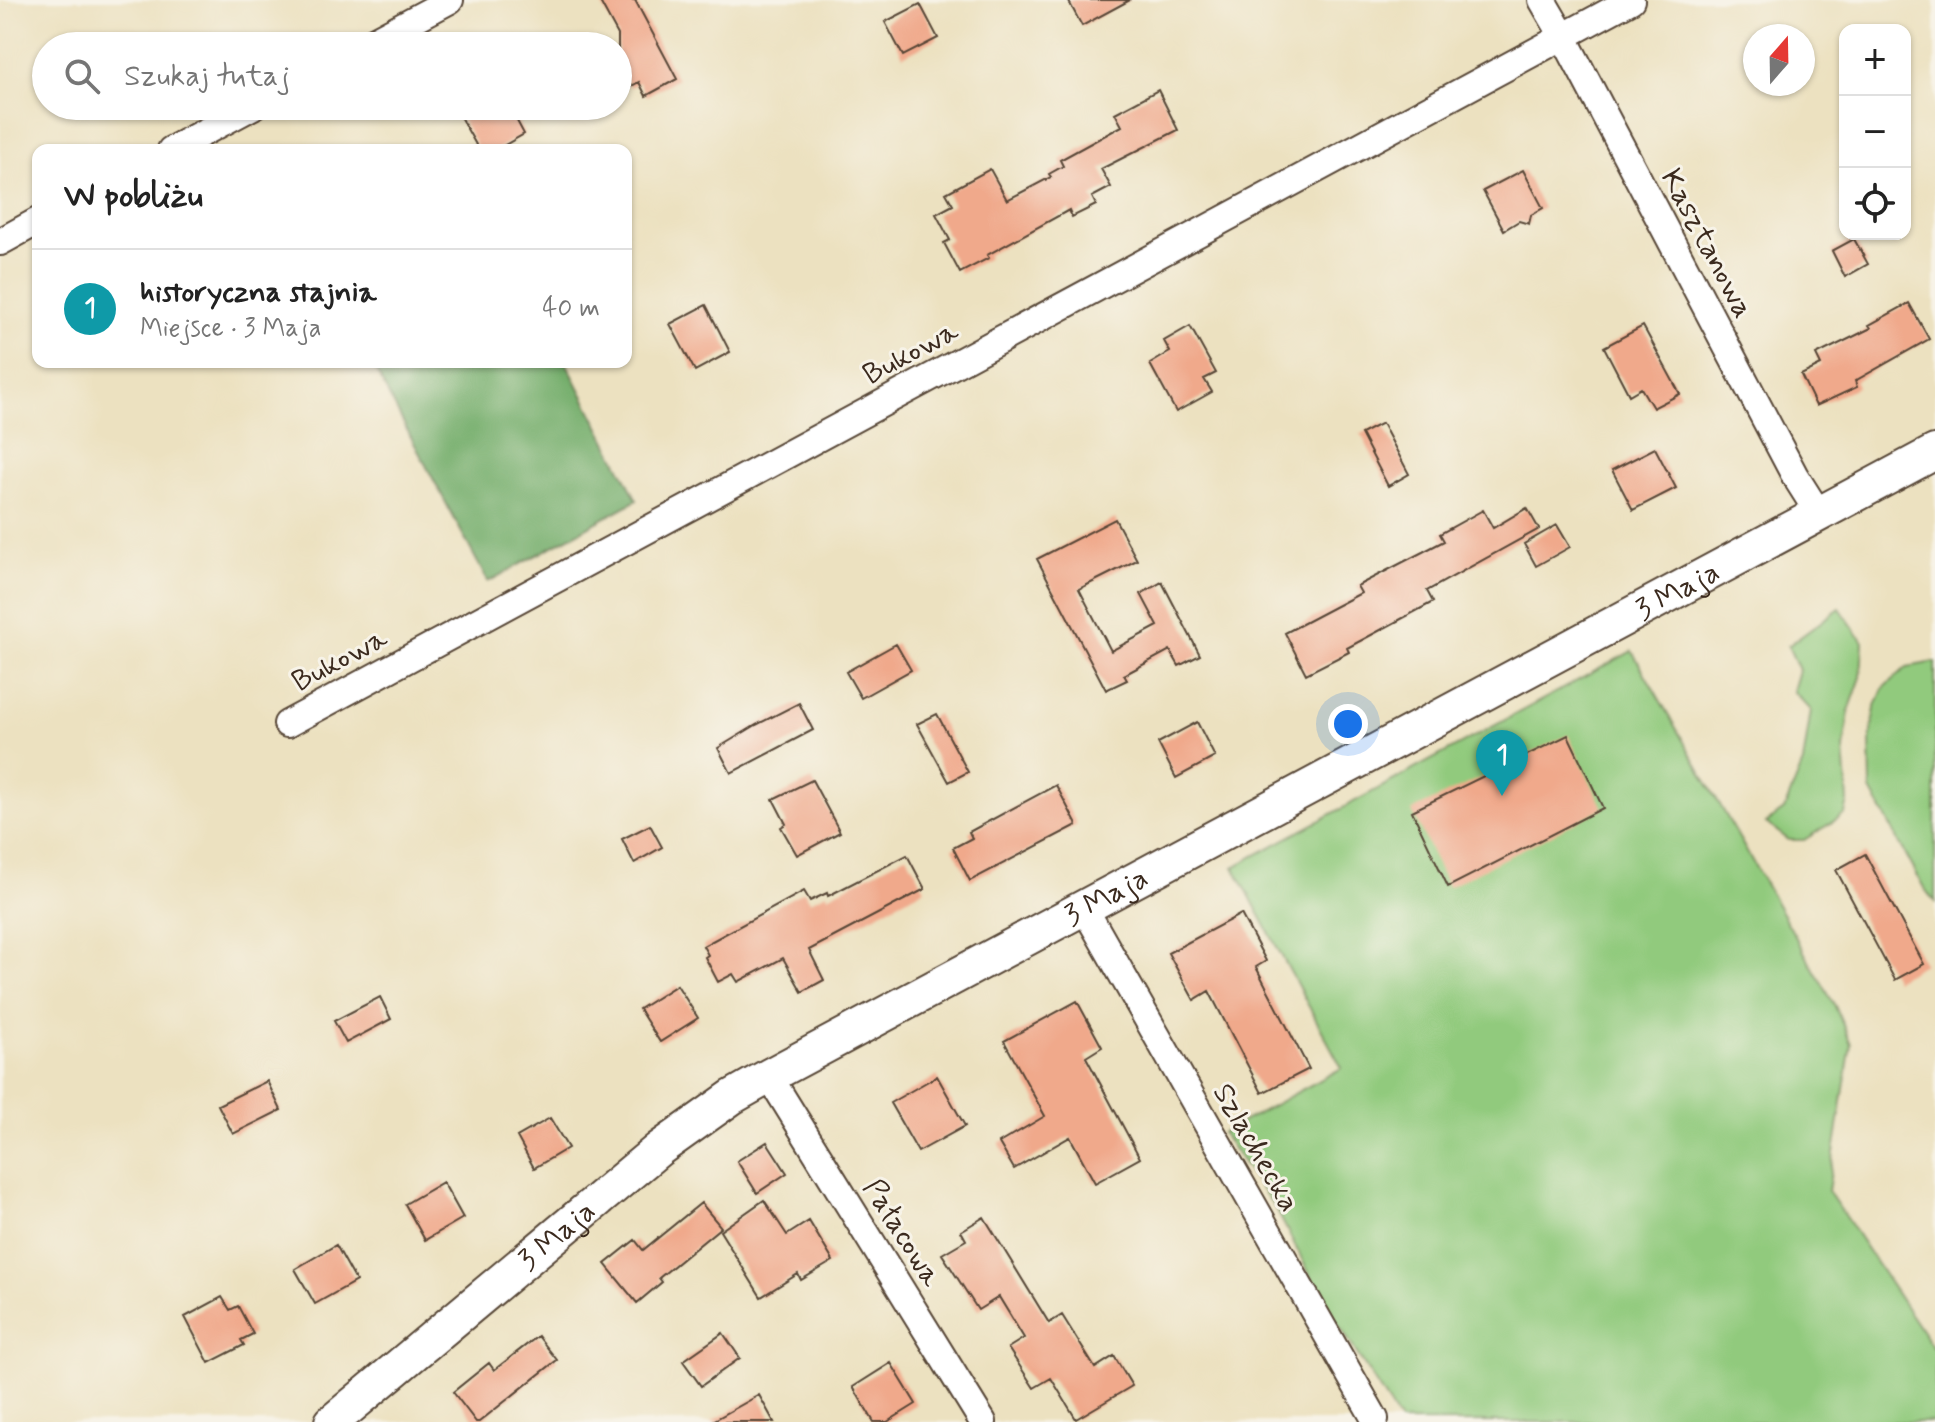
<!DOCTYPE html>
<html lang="pl">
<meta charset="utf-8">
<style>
:root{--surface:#fff;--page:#f6f6f6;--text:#222;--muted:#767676;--line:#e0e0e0;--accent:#ea580c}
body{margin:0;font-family:Mynerve,sans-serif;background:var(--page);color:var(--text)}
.controls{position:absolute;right:24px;top:24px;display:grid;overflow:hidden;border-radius:16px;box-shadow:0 2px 6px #0004}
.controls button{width:72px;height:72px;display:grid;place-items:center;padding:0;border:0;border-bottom:2px solid var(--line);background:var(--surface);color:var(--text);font:40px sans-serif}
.compass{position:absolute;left:1743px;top:24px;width:72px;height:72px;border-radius:50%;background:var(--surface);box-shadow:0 2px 6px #0004;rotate:20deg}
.you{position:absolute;left:1348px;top:724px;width:28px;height:28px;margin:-20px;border:6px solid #fff;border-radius:50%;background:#1a73e8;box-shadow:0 0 0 12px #1a73e833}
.badge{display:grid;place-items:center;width:52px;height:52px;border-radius:50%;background:var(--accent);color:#fff;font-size:26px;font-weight:700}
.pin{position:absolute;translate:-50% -66px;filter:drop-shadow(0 2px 4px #0008)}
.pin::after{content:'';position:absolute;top:42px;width:28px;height:24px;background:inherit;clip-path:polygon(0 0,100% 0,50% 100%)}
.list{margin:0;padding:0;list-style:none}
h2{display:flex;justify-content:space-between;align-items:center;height:104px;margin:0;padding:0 32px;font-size:34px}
h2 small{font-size:26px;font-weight:400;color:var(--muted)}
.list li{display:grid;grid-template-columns:52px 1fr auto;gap:24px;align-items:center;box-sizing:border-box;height:120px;padding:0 32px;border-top:2px solid var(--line)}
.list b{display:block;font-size:30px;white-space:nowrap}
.list p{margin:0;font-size:26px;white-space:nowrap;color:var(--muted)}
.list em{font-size:26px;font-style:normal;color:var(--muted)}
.icon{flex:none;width:44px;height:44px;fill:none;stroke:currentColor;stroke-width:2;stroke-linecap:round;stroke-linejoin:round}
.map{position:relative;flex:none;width:1935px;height:1422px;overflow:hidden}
.search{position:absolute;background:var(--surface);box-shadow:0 2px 6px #0004;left:32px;top:32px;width:600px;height:88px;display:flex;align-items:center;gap:20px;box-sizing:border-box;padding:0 28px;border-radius:44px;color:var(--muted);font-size:30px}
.panel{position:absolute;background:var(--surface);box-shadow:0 2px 6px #0004;left:32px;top:144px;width:600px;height:224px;border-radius:16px}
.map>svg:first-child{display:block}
.green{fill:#91ca7d;stroke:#667a4e;stroke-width:2}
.forest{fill:#74ae6c;stroke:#586c45;stroke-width:2}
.building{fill:#f0a98b}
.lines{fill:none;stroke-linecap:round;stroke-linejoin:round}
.minor-casing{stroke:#564536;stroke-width:30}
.tertiary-casing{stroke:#564536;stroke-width:38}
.minor{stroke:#fff;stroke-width:26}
.tertiary{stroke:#fff;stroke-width:34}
.labels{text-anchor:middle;stroke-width:6;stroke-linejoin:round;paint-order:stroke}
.street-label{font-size:30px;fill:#3b2a1e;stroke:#f7f3e8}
</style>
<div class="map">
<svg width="1935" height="1422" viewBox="0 0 1935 1422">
<rect width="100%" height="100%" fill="#f7f3e8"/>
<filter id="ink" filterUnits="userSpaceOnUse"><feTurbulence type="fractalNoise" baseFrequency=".0125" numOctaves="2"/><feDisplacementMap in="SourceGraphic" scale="16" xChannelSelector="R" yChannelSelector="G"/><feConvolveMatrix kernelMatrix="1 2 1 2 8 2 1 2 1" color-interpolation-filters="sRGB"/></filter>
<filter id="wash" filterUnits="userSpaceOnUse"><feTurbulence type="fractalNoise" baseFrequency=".006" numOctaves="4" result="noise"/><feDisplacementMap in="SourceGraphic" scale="32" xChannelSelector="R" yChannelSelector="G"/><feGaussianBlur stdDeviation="1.8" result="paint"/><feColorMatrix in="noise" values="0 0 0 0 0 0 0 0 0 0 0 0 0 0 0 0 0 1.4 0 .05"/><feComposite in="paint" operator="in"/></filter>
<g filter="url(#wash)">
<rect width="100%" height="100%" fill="#ece1c0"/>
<!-- green -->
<path class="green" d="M 1840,608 L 1863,642 L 1861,677 L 1849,711 L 1844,749 L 1848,801 L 1845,814 L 1804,840 L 1789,840 L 1766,823 L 1784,810 L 1803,763 L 1811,710 L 1793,691 L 1799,670 L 1788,646 Z
M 1632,651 L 1835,1006 L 1851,1044 L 1828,1191 L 1935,1351 L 1935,1422 L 1400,1422 L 1322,1298 L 1276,1209 L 1222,1133 L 1342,1068 L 1234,867 Z
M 1935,662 L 1935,902 L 1924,888 L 1871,790 L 1870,740 L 1875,708 L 1883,689 L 1907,667 Z"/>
<!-- forest -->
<path class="forest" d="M 371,362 L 566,362 L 637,500 L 488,582 Z"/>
<g id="blocks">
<!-- building -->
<path class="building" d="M 599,0 L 635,0 L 677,79 L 646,96 L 639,82 L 630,87 L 618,65 L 618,35 Z
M 1068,0 L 1130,0 L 1082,26 Z
M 920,4 L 938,38 L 903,56 L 885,22 Z
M 1158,90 L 1178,130 L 1101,169 L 1111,187 L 1092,197 L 1096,205 L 1072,217 L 1069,210 L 987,255 L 989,258 L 960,273 L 944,243 L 950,240 L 936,214 L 953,205 L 946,193 L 990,169 L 1007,200 L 1051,177 L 1049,174 L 1063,166 L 1060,160 L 1122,126 L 1115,113 Z
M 454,106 L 509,106 L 524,134 L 496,150 L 479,150 Z
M 1523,170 L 1543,208 L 1531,215 L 1529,224 L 1519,221 L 1504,230 L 1483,191 Z
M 1854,239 L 1868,264 L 1845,277 L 1832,251 Z
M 1909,303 L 1929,339 L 1855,381 L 1857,387 L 1816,406 L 1801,375 L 1821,365 L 1816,355 L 1871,328 L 1869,325 Z
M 706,305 L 730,352 L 695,371 L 670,324 Z
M 1190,326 L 1216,373 L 1204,379 L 1212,392 L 1176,412 L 1150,364 L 1170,352 L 1164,341 Z
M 1643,326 L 1680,394 L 1653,408 L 1641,388 L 1629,395 L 1604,347 Z
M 1382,423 L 1409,474 L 1388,486 L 1361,434 Z
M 1655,448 L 1676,488 L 1633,510 L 1612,470 Z
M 1527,508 L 1539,529 L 1427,591 L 1433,602 L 1347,648 L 1349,652 L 1306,674 L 1285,633 L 1361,593 L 1357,586 L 1444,541 L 1440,534 L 1483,510 L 1493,528 Z
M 1115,519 L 1137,560 L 1079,589 L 1111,651 L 1158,626 L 1141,594 L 1162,582 L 1200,655 L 1179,666 L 1170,650 L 1124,675 L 1127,680 L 1106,690 L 1037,559 Z
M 1557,525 L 1570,547 L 1536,566 L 1524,544 Z
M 896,644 L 911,670 L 861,698 L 846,672 Z
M 799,703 L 813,730 L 731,773 L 718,748 L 756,725 Z
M 937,714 L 968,772 L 949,782 L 917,724 Z
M 1197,722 L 1215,757 L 1176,778 L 1158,743 Z
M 1568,735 L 1603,808 L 1448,887 L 1412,811 Z
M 812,780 L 840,832 L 797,855 L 781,827 L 786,824 L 773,799 Z
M 1056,785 L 1077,825 L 970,881 L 953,848 L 972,838 L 969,832 Z
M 650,825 L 662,847 L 634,863 L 622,839 Z
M 1865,854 L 1924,964 L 1895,980 L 1836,870 Z
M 907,855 L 925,889 L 809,950 L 824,980 L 802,992 L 783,958 L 738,982 L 733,974 L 718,982 L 705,957 L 708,955 L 703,946 L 804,891 L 810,901 L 827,893 L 828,896 Z
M 1241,914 L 1266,961 L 1256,967 L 1309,1069 L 1262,1093 L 1209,991 L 1194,1000 L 1168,953 Z
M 677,985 L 698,1018 L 660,1042 L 639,1009 Z
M 380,997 L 391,1019 L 346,1043 L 334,1021 Z
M 1077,1001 L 1102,1047 L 1086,1057 L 1140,1158 L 1095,1183 L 1070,1137 L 1014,1169 L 999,1143 L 1045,1116 L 1004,1041 Z
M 937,1076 L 965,1126 L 918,1152 L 890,1103 Z
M 267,1081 L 281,1110 L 233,1134 L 218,1105 Z
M 550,1118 L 568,1148 L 534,1168 L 517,1137 Z
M 767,1142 L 787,1173 L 757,1193 L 737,1161 Z
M 443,1182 L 463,1218 L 425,1240 L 405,1204 Z
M 764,1200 L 787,1235 L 809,1221 L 833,1261 L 801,1280 L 798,1274 L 761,1297 L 720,1231 Z
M 701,1203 L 721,1227 L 659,1278 L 662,1282 L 637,1303 L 605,1264 L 635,1240 L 643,1250 Z
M 984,1217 L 1049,1323 L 1062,1315 L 1095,1368 L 1114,1356 L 1132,1386 L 1076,1419 L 1051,1378 L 1034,1388 L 1008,1348 L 1024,1338 L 999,1297 L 978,1310 L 942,1254 L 966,1240 L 961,1231 Z
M 336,1245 L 356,1281 L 315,1304 L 295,1269 Z
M 222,1297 L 230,1310 L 238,1306 L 253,1334 L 241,1340 L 244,1345 L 209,1363 L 185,1317 Z
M 723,1333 L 740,1358 L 701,1386 L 683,1361 Z
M 538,1336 L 557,1360 L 479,1422 L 476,1422 L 453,1392 L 489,1363 L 494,1370 Z
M 891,1363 L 916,1404 L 887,1422 L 874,1422 L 853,1387 Z
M 759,1395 L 774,1422 L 711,1422 Z"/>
</g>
</g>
<g filter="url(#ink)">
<use href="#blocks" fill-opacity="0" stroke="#564536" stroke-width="2"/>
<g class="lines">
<defs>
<path id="minor" d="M 1542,0 L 1563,36 L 1795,476 L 1819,514
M 364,46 L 450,0
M 171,150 L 253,106
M 0,242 L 38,221
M 287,724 L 1631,0
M 1083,906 L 1375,1419
M 769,1076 L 983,1422"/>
<g id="tertiary">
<path id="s1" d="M 332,1422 L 659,1149 L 732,1097 L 769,1076 L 1935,452"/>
</g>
</defs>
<!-- minor casing -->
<use href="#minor" class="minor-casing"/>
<!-- tertiary casing -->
<use href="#tertiary" class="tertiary-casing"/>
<!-- minor -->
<use href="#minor" class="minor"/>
<!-- tertiary -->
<use href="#tertiary" class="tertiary"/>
</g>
</g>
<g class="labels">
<!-- street labels -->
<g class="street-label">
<text transform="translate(1708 243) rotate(62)" y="10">Kasztanowa</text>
<text transform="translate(910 352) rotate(-28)" y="10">Bukowa</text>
<text dy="10" stroke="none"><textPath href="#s1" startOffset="1588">3 Maja</textPath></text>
<text transform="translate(339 659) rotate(-28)" y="10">Bukowa</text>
<text dy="10" stroke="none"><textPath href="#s1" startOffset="940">3 Maja</textPath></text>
<text transform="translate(1257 1147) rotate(60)" y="10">Szlachecka</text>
<text transform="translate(903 1232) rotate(58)" y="10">Pałacowa</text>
<text dy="10" stroke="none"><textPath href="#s1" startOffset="292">3 Maja</textPath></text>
</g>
</g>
</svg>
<div class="controls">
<button>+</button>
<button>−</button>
<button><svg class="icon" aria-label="locate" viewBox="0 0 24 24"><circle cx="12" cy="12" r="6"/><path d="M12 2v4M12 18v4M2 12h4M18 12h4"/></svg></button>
</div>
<svg class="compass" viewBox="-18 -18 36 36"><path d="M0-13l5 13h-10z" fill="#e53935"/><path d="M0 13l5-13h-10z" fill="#767676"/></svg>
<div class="you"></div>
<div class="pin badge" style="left:1502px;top:796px;background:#0f9aa8">1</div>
<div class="search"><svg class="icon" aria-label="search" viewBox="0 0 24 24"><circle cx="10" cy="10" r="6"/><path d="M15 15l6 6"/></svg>Szukaj tutaj</div>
<section class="panel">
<h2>W pobliżu<small></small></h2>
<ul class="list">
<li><span class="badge" style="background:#0f9aa8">1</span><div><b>historyczna stajnia</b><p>Miejsce · 3 Maja</p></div><em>40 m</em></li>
</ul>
</section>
</div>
